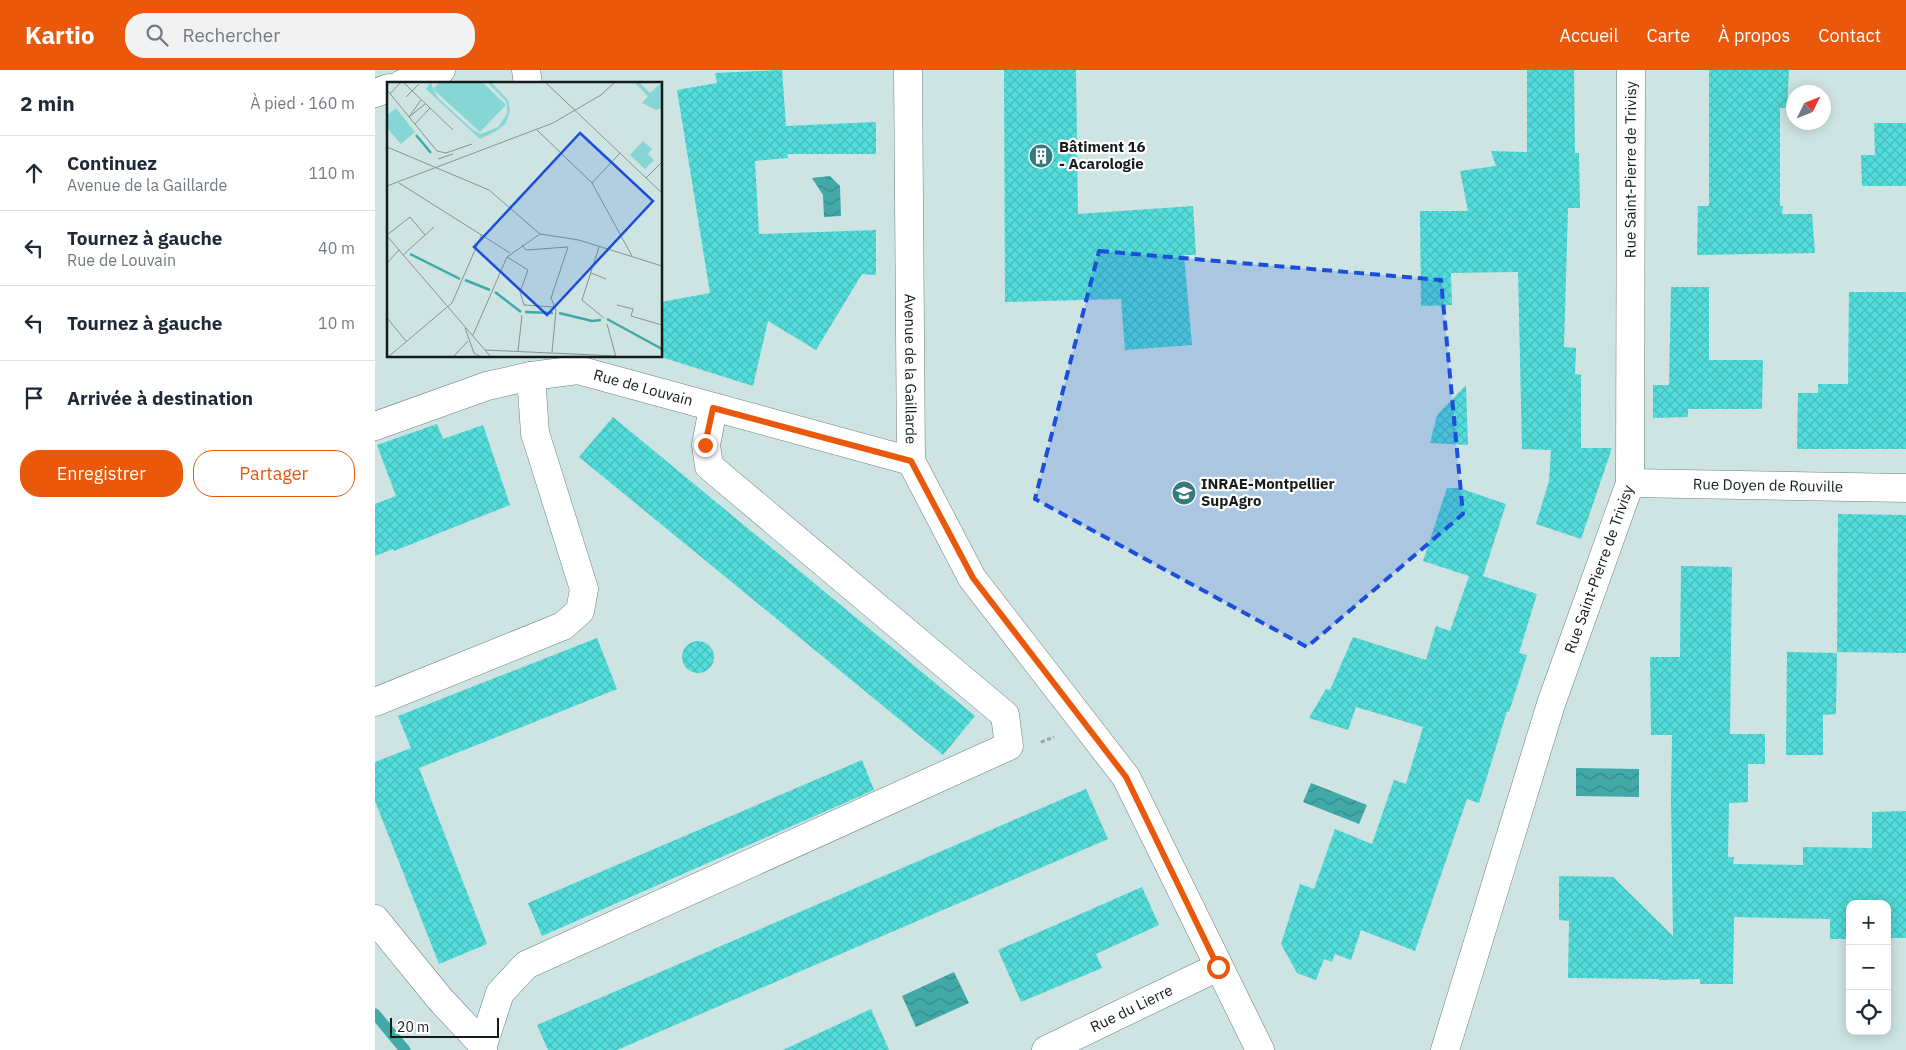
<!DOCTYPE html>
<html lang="fr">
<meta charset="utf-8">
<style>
:root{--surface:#fff;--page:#f2f2f3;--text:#1f2937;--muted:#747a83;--line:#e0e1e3;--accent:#ea580c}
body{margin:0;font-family:"IBM Plex Sans",sans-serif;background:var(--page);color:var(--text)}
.controls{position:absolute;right:15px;bottom:15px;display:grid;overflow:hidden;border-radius:10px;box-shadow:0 2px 12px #0003}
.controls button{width:45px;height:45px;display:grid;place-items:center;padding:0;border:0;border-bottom:1px solid var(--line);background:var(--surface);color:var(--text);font:25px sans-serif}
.compass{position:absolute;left:1411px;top:15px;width:45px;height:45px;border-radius:50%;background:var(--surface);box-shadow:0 2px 12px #0003;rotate:47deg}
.scale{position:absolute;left:15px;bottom:12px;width:109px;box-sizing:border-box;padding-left:5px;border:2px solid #131b1b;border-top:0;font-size:14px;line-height:18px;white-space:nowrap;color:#131b1b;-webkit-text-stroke:4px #fff;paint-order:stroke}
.stop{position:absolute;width:15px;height:15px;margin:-11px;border:4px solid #ea580c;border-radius:50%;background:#fff}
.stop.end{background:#ea580c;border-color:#fff;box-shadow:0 1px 5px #0008}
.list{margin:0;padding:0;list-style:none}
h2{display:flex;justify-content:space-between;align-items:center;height:65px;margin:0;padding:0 20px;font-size:21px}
h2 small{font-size:16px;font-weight:400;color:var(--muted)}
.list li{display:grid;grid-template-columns:32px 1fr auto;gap:15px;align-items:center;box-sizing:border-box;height:75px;padding:0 20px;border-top:1px solid var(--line)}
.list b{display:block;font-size:19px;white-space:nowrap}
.list p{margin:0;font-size:16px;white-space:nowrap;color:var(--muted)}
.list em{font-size:16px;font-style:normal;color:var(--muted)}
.actions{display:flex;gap:10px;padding:15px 20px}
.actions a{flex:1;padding:11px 0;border:1px solid var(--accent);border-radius:20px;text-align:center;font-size:18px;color:var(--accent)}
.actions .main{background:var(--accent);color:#fff}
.icon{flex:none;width:28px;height:28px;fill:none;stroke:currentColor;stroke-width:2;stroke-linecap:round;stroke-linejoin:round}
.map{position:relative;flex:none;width:1531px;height:980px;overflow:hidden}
header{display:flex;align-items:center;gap:30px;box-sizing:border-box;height:70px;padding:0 25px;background:var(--accent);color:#fff}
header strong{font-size:24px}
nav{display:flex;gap:28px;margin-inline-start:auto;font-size:18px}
.search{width:350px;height:45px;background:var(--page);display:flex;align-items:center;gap:12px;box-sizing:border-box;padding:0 18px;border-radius:20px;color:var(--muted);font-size:19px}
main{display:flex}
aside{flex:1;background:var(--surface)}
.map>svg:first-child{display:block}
.water{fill:url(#water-waves)}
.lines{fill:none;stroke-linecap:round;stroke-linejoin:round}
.stream{stroke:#41a9a7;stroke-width:11}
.building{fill:url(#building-cross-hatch)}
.minor-casing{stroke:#6c8180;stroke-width:29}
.path{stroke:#94a7a6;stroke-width:3;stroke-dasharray:4 2.5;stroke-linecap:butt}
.minor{stroke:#fff;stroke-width:28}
.route{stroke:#ea580c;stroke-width:6}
.marked{fill:#1d4ed8;fill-opacity:0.2;stroke:#1d4ed8;stroke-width:4;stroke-dasharray:10 6;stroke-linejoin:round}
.labels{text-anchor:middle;stroke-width:4.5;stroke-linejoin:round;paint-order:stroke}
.poi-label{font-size:15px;font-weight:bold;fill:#131b1b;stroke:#fff;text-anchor:start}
.street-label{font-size:15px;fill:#131b1b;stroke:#fff}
.inset-river{fill:none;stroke:#41a9a7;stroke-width:2.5}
.inset-road{fill:none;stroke:#839493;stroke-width:1}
.view{fill:#1d4ed8;fill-opacity:0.15;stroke:#1d4ed8;stroke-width:2.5}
.inset-edge{fill:none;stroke:#131b1b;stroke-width:2.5}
</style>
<header>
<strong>Kartio</strong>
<div class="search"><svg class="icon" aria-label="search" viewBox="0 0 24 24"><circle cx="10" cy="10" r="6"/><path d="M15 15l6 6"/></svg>Rechercher</div>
<nav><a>Accueil</a><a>Carte</a><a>À propos</a><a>Contact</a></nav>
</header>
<main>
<aside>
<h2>2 min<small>À pied · 160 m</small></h2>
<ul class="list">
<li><svg class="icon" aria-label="ahead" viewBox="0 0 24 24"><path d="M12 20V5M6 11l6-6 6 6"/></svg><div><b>Continuez</b><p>Avenue de la Gaillarde</p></div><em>110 m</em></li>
<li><svg class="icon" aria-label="left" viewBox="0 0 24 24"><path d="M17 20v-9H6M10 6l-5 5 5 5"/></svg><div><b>Tournez à gauche</b><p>Rue de Louvain</p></div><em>40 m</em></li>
<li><svg class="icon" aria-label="left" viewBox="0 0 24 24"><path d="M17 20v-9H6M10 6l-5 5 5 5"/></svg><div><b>Tournez à gauche</b></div><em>10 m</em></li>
<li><svg class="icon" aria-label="arrive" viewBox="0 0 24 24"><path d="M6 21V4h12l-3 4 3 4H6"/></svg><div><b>Arrivée à destination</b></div></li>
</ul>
<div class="actions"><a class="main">Enregistrer</a><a>Partager</a></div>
</aside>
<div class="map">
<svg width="1531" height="980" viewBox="0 0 1531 980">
<defs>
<pattern id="water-waves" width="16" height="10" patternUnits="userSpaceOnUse" patternTransform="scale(1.25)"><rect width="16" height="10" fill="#41a9a7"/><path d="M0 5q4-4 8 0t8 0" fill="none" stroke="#358987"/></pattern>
<pattern id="building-cross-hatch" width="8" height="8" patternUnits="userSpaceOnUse" patternTransform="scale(1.25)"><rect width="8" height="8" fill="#52dcda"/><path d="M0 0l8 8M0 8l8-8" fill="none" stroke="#47bcba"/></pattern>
</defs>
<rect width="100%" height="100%" fill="#cde4e3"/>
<!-- water -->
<path class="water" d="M 455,106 L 465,116 L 466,146 L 449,147 L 448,125 L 437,108 Z
M 1201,698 L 1264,699 L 1264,727 L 1201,726 Z
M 936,713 L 992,735 L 984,754 L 928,732 Z
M 579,902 L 594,933 L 541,957 L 527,926 Z"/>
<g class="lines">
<!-- stream -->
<path class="stream" d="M 0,944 L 30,980"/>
</g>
<!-- building -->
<path class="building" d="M 407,0 L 411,56 L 501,52 L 501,84 L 412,84 L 413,88 L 380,91 L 384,164 L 501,160 L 501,205 L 487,204 L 441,280 L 393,251 L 378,316 L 286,287 L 286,232 L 335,223 L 302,20 L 342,13 L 340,3 Z
M 629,0 L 701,0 L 703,144 L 818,136 L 821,185 L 809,185 L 817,275 L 750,280 L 746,229 L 630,232 Z
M 1152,0 L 1199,0 L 1200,83 L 1204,83 L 1205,138 L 1193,138 L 1189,277 L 1201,278 L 1200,304 L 1206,305 L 1206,378 L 1237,378 L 1206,469 L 1161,454 L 1174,411 L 1176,380 L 1147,379 L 1143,202 L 1076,203 L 1077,235 L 1046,236 L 1045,141 L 1093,141 L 1085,101 L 1121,96 L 1116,81 L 1152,82 Z
M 1334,0 L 1414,0 L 1412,38 L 1405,38 L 1405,136 L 1408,136 L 1407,144 L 1437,144 L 1440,183 L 1322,185 L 1323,136 L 1334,136 Z
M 1499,53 L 1531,53 L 1531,116 L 1487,116 L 1486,85 L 1500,85 Z
M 1296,217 L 1334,217 L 1334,290 L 1388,290 L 1387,339 L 1313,339 L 1313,347 L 1278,348 L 1278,315 L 1294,315 Z
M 1474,222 L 1531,222 L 1531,379 L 1422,379 L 1423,323 L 1443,323 L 1443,314 L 1473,314 Z
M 1091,315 L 1093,375 L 1055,373 L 1062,345 Z
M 238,347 L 600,646 L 568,685 L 204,387 Z
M 62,354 L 68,369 L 108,355 L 135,435 L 19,481 L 18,479 L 0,486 L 0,434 L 21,426 L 2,375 Z
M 1072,418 L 1084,418 L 1131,434 L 1108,506 L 1162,524 L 1144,583 L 1152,585 L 1134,642 L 1132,641 L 1104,733 L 1092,729 L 1040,881 L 986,860 L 976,890 L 960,884 L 957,892 L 949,889 L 941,910 L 922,903 L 906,874 L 925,814 L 939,819 L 960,759 L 997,774 L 1019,710 L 1031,714 L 1048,657 L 981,637 L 973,660 L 934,648 L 951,619 L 955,620 L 978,567 L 1051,590 L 1061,556 L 1075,561 L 1094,506 L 1048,491 Z
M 1463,444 L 1531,445 L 1531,583 L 1462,582 Z
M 1306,496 L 1357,497 L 1355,664 L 1390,664 L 1390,694 L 1373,694 L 1373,732 L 1354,733 L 1353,787 L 1359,787 L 1358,794 L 1428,795 L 1428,777 L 1497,778 L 1497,742 L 1531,741 L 1531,868 L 1512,868 L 1512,834 L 1475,834 L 1475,869 L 1455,869 L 1455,849 L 1359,847 L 1358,914 L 1325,914 L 1325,909 L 1284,910 L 1284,909 L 1193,908 L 1194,851 L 1184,850 L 1184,806 L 1238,807 L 1298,866 L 1296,731 L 1297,665 L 1276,665 L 1275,587 L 1305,587 Z
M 222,568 L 242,619 L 44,698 L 112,874 L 64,894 L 0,731 L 0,692 L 36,678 L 23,646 Z
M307 587a16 16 0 1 1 32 0a16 16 0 1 1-32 0Z
M 1412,582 L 1462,583 L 1461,644 L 1448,645 L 1448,685 L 1411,685 Z
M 487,690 L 499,720 L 167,866 L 153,833 Z
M 711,719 L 733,769 L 242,980 L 173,980 L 162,955 Z
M 767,817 L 784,855 L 721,884 L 727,898 L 646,932 L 623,880 Z
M 496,939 L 514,980 L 408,980 Z"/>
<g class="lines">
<defs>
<g id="minor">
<path d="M 151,0 L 153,14"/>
<path id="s1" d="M 533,0 L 536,391 L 597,508 L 751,707 L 885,980"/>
<path d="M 27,14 L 66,0"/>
<path d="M 0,23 L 14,18"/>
<path id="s2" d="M 0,356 L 112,316 L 156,306 L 203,300 L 536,391"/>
<path id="s3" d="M 1255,413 L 1531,418"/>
<path d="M 0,632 L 188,556 L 205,541 L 209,519 L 160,363 L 156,306"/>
<path d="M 0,849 L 65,929 L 108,975"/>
<path d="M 108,980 L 108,975 L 125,923 L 151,895 L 634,676 L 630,645 L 334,396 L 331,375 L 338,338"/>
<path id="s4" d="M 671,980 L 843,897"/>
<path id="s5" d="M 1070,980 L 1176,634 L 1255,413 L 1256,0"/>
</g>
</defs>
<!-- minor casing -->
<use href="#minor" class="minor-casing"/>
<!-- path -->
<path class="path" d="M 666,672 L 679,667"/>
<!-- minor -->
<use href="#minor" class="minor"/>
</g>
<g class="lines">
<!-- route -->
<path class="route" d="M 330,375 L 338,338 L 536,391 L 598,508 L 751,707 L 843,897"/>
</g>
<!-- marked area -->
<path class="marked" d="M 724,181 L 1066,210 L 1088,444 L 932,577 L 660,429 Z"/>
<!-- icons -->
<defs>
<symbol id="building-disc" viewBox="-11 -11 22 22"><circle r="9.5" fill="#337c7b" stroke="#fff"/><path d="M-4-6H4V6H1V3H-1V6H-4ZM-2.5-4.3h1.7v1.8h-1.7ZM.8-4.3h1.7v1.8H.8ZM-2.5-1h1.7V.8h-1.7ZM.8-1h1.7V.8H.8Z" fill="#fff"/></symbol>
<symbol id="university-disc" viewBox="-11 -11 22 22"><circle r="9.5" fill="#337c7b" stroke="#fff"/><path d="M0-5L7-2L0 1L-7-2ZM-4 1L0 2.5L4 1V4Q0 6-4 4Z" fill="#fff"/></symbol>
</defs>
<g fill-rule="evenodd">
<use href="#building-disc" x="652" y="72" width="28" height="28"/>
<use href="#university-disc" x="795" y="409" width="28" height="28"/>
</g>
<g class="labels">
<!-- poi labels -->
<g class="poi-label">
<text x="684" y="82">Bâtiment 16<tspan x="684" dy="17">- Acarologie</tspan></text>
<text x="826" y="419">INRAE-Montpellier<tspan x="826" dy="17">SupAgro</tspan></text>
</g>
<!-- street labels -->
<g class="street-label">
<text dy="5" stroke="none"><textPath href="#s5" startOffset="910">Rue Saint-Pierre de Trivisy</textPath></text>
<text dy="5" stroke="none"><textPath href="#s1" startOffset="299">Avenue de la Gaillarde</textPath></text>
<text dy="5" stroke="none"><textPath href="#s2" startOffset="279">Rue de Louvain</textPath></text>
<text dy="5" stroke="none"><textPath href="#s3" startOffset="138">Rue Doyen de Rouville</textPath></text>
<text dy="5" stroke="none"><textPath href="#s5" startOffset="505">Rue Saint-Pierre de Trivisy</textPath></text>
<text dy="5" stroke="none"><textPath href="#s4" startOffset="95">Rue du Lierre</textPath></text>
</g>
</g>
<!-- overview -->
<g transform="translate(12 12)">
<rect width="275" height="275" fill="#cde4e3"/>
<path d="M 44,0 L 46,7 L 53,0 L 95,0 L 119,23 L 93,50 L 46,7 L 51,16 L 86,48 L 94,52 L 111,45 L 120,32 L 120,23 L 119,19 L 100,0 L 104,0 L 121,18 L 123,28 L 119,41 L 111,48 L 93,57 L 39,7 ZM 9,26 L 28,50 L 14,62 L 0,46 L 0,33 ZM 256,59 L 265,67 L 261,72 L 267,78 L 258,87 L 243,73 Z" fill="#85d6d5"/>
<path d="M 247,0 L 252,0 L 263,11 L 275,0 L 275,26 L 269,28 L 255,21 L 261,14 Z" fill="#85d6d5"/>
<path class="inset-river" d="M 29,53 L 44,71M 23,172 L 73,197M 78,198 L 103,208M 108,210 L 134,230M 138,230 L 166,231M 172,231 L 205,239 L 214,238M 220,237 L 275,267"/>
<path class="inset-road" d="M 16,0 L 66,48M 158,0 L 275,111M 0,8 L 50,69 L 59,71 L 85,62M 3,12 L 14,0M 19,15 L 32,2M 34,18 L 22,35 L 38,22M 28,42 L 43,26M 150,48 L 205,101 L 245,174M 0,65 L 102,108 L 153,152 L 192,158 L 275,184M 51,77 L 66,72M 259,96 L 275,80M 12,101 L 123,171M 205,101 L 233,71M 0,104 L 166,41 L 214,13 L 228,0M 23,135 L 38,153M 0,153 L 23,135M 0,154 L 104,275M 135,163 L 139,168 L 181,165 L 164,216 L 169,228 L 165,270M 212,165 L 195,218 L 217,236M 16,173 L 47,145M 120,175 L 141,188 L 133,210 L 137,223 L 167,225M 0,181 L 12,168M 204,191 L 219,197M 230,223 L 246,227 L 244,234 L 275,243M 0,236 L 19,259M 220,242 L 229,275M 78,246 L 87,271 L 94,275M 86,253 L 120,175 L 153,152M 98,268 L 229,274M 131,269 L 135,233M 1,275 L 65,221 L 95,152M 66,275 L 81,259"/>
<path class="view" d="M 193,51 L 266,119 L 160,233 L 87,165 Z"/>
<rect width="275" height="275" class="inset-edge"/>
</g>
</svg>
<div class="controls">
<button>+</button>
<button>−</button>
<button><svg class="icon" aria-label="locate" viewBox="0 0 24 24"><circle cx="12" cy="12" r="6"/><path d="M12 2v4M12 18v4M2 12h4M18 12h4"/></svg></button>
</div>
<svg class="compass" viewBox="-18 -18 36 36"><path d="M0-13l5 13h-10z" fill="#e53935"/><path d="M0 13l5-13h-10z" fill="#747a83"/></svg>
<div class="scale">20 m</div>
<div class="stop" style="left:843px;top:897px"></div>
<div class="stop end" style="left:330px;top:375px"></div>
</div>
</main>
